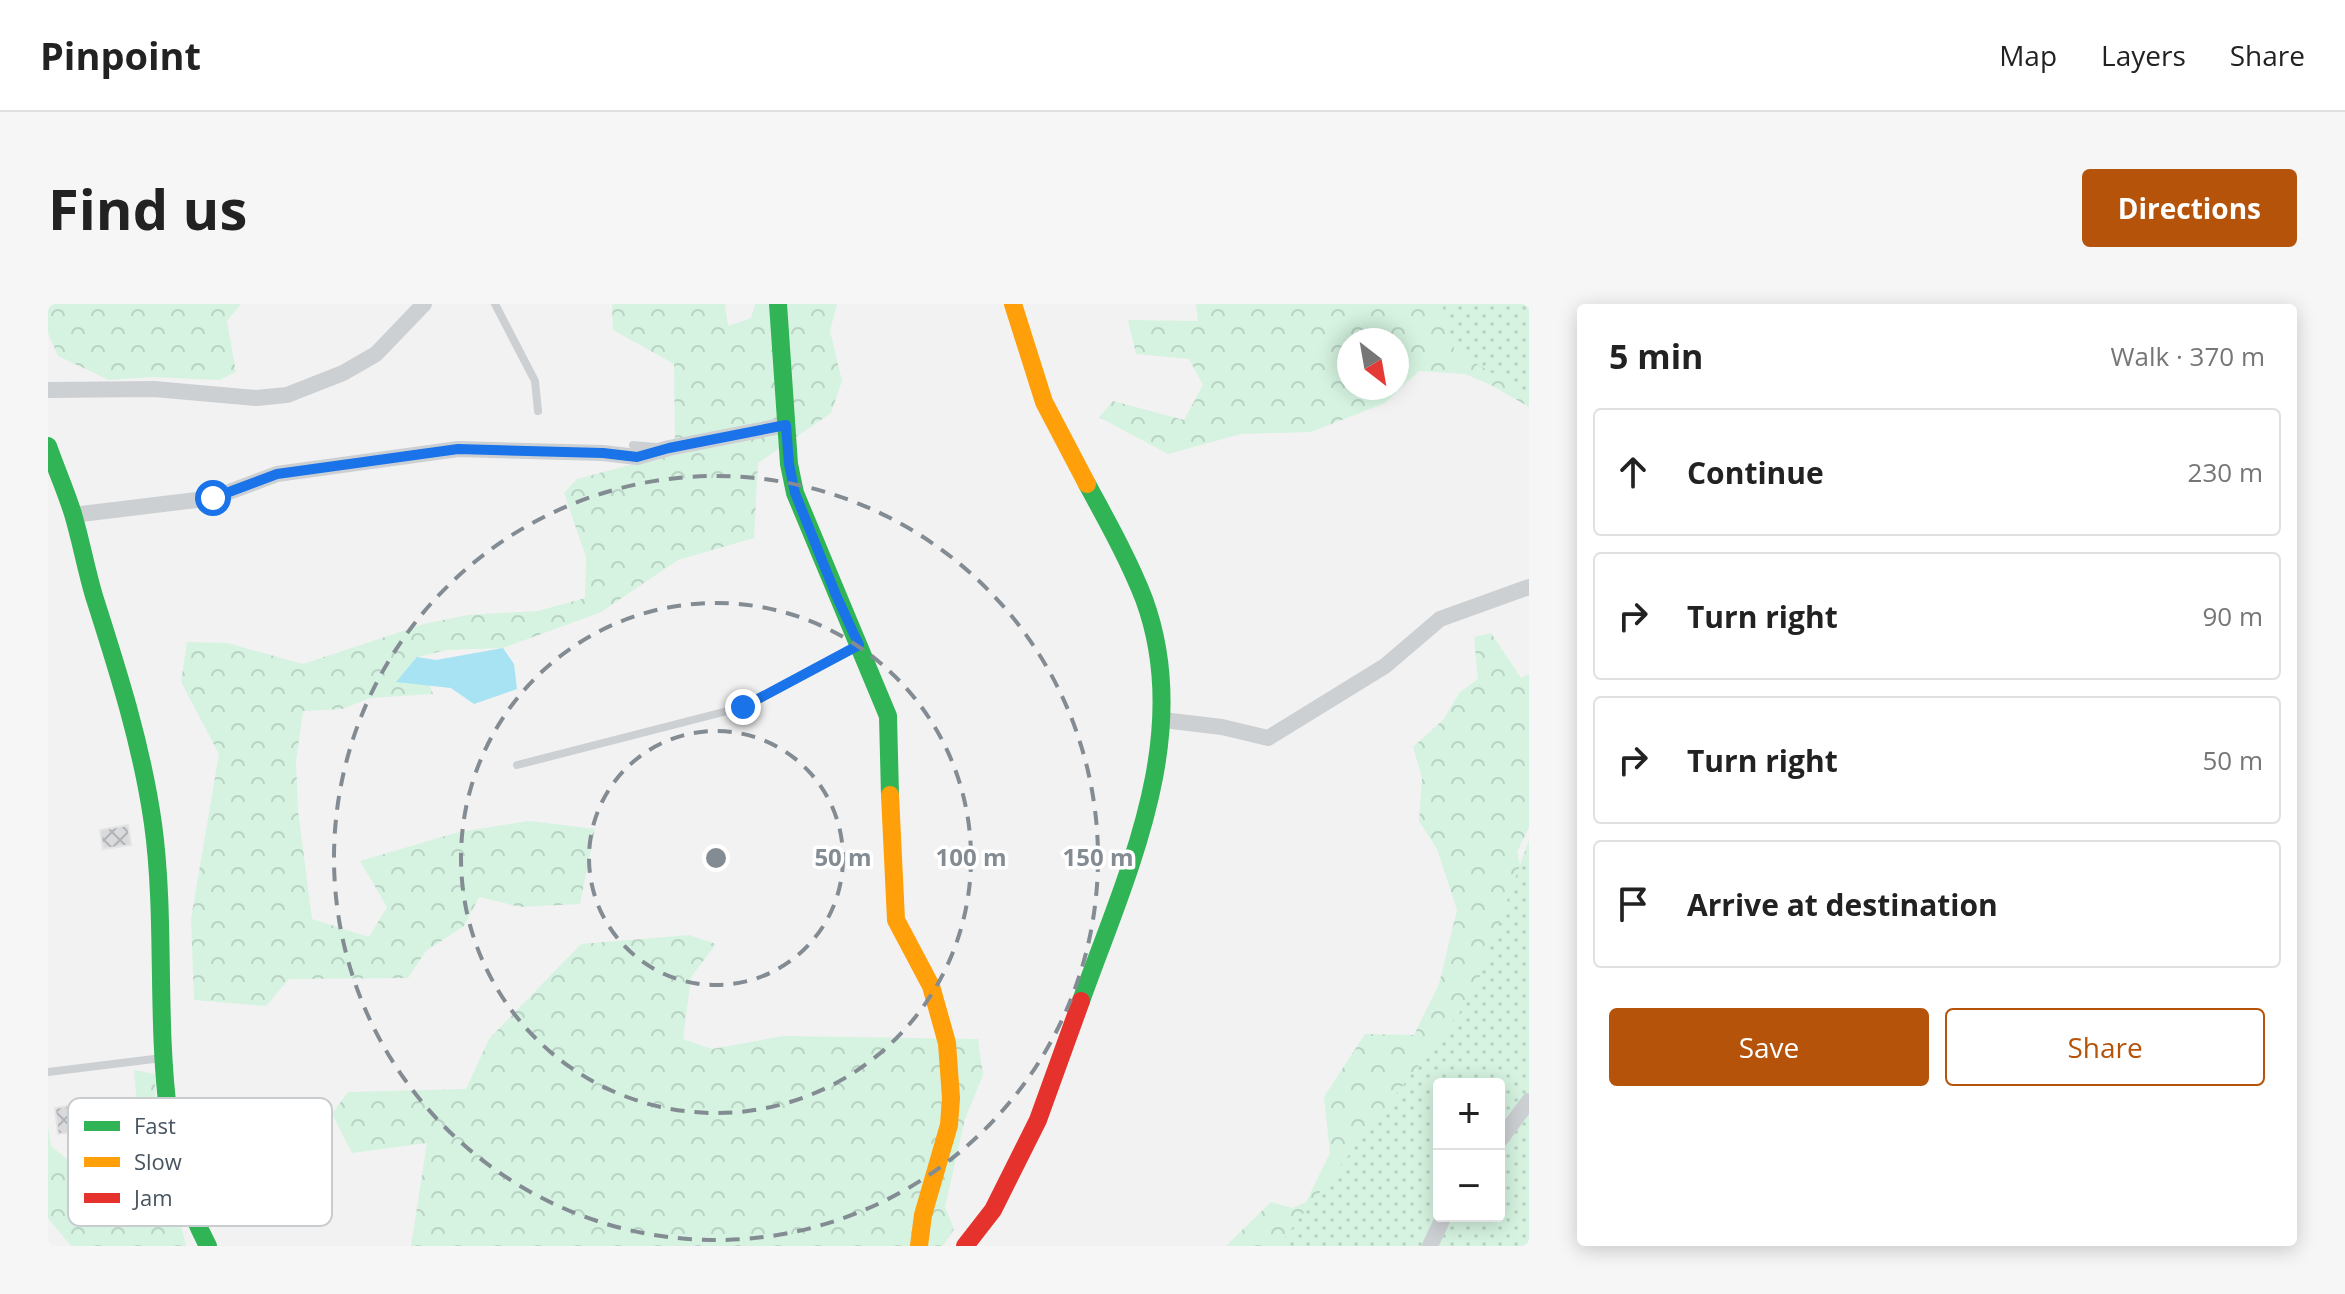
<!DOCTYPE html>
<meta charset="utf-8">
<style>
:root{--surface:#fff;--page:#f6f6f6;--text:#222;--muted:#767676;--line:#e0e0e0;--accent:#b45309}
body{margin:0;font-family:"Open Sans",sans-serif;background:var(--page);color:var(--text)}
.controls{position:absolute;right:24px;bottom:24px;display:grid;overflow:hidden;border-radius:8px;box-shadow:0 4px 20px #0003}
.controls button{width:72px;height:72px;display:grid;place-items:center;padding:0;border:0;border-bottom:2px solid var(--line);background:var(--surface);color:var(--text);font:40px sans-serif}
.compass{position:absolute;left:1289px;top:24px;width:72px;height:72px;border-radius:50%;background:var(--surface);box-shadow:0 4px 20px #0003;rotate:149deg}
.stop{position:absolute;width:24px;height:24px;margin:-18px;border:6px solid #1a73e8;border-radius:50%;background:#fff}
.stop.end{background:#1a73e8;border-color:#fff;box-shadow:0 2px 8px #0008}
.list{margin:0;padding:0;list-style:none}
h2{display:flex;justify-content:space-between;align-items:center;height:104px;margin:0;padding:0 32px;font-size:34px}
h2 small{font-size:26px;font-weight:400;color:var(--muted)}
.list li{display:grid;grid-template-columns:52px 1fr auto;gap:24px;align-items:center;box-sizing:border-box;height:128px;margin:0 16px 16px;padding:0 16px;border:2px solid var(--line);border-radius:8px}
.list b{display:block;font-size:30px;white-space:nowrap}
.list em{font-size:26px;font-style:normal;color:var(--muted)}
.actions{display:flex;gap:16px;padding:24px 32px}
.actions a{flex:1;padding:18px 0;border:2px solid var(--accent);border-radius:8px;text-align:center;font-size:28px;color:var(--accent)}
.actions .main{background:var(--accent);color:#fff}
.icon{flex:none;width:44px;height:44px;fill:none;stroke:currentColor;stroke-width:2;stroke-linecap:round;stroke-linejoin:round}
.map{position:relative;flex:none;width:1481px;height:942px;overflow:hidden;border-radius:8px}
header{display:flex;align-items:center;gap:48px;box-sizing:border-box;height:112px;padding:0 40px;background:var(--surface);border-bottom:2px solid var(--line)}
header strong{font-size:38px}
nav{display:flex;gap:44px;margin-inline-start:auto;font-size:28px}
.intro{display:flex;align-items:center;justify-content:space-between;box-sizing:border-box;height:192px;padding:0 48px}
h1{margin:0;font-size:56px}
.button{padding:20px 36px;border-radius:8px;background:var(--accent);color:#fff;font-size:28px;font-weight:700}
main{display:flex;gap:48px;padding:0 48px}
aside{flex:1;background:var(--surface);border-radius:8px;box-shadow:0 4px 20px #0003}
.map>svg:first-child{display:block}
.forest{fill:url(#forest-crowns);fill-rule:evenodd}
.park{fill:url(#park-dots);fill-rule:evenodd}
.water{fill:#a7e3f3}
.building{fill:url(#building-cross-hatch);stroke:#e4e4e5;stroke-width:2}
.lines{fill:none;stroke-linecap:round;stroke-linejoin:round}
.lane{stroke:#cdd0d3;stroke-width:8}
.street{stroke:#cdd0d3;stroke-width:16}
.fast{stroke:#30b455;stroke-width:18}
.slow{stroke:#ff9f0a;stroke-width:18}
.jam{stroke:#e5322d;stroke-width:18}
.route{stroke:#1a73e8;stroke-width:10}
.ring{fill:none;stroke:#838b93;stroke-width:4;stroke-dasharray:14 10}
.key{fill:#fff;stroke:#c8cccf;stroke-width:2}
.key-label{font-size:22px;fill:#475460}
.centre{fill:#838b93;stroke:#fff;stroke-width:4}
.ring-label{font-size:24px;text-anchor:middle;font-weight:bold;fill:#838b93;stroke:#fff;stroke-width:7;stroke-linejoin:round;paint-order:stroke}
</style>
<header>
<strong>Pinpoint</strong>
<nav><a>Map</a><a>Layers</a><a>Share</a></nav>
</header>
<div class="intro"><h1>Find us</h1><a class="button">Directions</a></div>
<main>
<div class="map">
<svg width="1481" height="942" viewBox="0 0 1481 942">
<defs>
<pattern id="forest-crowns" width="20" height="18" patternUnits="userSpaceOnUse" patternTransform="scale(2)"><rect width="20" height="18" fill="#d5f3e0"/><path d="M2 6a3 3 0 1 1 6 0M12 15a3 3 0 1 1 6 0" fill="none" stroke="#b8d2c3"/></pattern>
<pattern id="park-dots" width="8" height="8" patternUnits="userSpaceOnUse" patternTransform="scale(2)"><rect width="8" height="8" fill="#d5f3e0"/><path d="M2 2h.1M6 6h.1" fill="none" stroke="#b8d2c3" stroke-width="1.8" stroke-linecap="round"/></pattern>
<pattern id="building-cross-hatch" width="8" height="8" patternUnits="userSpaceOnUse" patternTransform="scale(2)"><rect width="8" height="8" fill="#d9dadc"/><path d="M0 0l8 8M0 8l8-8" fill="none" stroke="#b2b3b6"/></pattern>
</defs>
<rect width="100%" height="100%" fill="#f2f2f2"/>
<!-- forest -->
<path class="forest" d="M 0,0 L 193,0 L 179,17 L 188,68 L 171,76 L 104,73 L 61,76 L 10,52 L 0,29 Z
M 564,0 L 677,0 L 680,22 L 703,14 L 707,0 L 789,0 L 782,27 L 794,77 L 783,109 L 710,159 L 706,234 L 630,256 L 553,308 L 455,344 L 398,346 L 370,353 L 385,390 L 322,394 L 294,405 L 255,407 L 248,457 L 250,507 L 264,615 L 321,633 L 339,603 L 312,557 L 411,528 L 481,517 L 547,525 L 532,600 L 472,603 L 431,593 L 416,622 L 378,647 L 360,674 L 241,675 L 218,702 L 146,696 L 143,615 L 171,450 L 133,378 L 139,338 L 179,339 L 255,360 L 376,320 L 420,311 L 490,307 L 537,294 L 538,253 L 516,189 L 529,175 L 597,157 L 627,134 L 626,60 L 565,26 Z
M 1148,0 L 1481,0 L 1481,103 L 1443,81 L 1417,70 L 1371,67 L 1337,99 L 1263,128 L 1193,130 L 1120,150 L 1051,113 L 1065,97 L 1136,116 L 1155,81 L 1141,55 L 1088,50 L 1080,16 L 1150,17 ZM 1301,36 L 1349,36 L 1349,84 L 1301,84 Z
M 1443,329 L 1473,374 L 1481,370 L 1481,523 L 1469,548 L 1481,600 L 1391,780 L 1325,942 L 1178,942 L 1223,898 L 1244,904 L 1258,898 L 1282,849 L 1276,793 L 1317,730 L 1366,731 L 1391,680 L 1409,606 L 1389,545 L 1371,517 L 1374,474 L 1365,443 L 1395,416 L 1412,388 L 1430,375 L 1426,333 Z
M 641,631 L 668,640 L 643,673 L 635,735 L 664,745 L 735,732 L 930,735 L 935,771 L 917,815 L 897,903 L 906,925 L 895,942 L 363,942 L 379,839 L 304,849 L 284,810 L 300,788 L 418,785 L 441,735 L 533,640 Z
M 86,766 L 107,770 L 108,816 L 138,942 L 23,942 L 0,914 L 0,822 L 3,842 L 21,857 L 41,866 L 85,855 L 81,832 L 90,813 Z"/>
<!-- park -->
<path class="park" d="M 1394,0 L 1481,0 L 1481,88 L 1474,87 L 1406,46 Z
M 1481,536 L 1481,942 L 1230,942 L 1425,691 ZM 1391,780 L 1451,780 L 1451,912 L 1391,912 Z"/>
<!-- water -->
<path class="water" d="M 455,344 L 466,360 L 469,385 L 426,400 L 403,384 L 348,378 L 369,353 L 388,356 Z"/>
<!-- building -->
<path class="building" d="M 80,521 L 83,541 L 55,545 L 52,526 Z
M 43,798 L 46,826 L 10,830 L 7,804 Z"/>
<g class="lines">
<!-- lane -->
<path class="lane" d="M 447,0 L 487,77 L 490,107
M 585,141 L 608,143
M 469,461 L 695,403 L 811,342
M 0,768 L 114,754"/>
<!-- street -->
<path class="street" d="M 0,86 L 106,85 L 208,94 L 239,91 L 295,69 L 328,50 L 376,0
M 25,211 L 165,194 L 229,170 L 410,145 L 555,149 L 589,153 L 621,144 L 738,121
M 1115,416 L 1174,423 L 1220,434 L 1337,362 L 1392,315 L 1481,283
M 1451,837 L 1481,797
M 1382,942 L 1396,912"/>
<!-- fast -->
<path class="fast" d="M 730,0 L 741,160 L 747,189 L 840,412 L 842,491
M 0,142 C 8,165 18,187 25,210 C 33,237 38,265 46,292 C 70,367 94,442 105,520 C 124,657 93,817 160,942
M 1033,697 C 1079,569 1146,431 1096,295 C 1081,256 1059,217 1039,180"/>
<!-- slow -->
<path class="slow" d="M 965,0 L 996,98 L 1039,180
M 842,491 L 848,616 L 883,682 L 899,739 L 903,794 L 901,821 L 875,911 L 871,942"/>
<!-- jam -->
<path class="jam" d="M 917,942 L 945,906 L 990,816 L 1033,697"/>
</g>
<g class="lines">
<!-- route -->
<path class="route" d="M 165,194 L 229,170 L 410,145 L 555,149 L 589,153 L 621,144 L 738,121 L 741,160 L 747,189 L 788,291 L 811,341 L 695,403"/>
</g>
<!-- distance rings -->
<g class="ring">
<circle cx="668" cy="554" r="127"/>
<circle cx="668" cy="554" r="255"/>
<circle cx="668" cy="554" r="382"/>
</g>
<!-- legend -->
<rect x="20" y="794" width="264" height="128" rx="12" class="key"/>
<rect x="36" y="817" width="36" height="10" fill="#30b455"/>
<rect x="36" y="853" width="36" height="10" fill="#ff9f0a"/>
<rect x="36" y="889" width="36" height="10" fill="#e5322d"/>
<g class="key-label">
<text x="86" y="830">Fast</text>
<text x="86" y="866">Slow</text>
<text x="86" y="902">Jam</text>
</g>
<circle cx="668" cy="554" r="12" class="centre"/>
<g class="ring-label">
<text x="795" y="562">50 m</text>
<text x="923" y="562">100 m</text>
<text x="1050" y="562">150 m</text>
</g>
</svg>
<div class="controls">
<button>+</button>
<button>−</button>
</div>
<svg class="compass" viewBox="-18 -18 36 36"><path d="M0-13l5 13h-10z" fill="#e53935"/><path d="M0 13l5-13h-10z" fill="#767676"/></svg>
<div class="stop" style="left:165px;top:194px"></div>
<div class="stop end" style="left:695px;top:403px"></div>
</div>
<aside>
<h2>5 min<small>Walk · 370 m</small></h2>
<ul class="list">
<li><svg class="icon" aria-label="ahead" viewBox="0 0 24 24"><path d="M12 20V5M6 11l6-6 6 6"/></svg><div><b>Continue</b></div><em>230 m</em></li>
<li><svg class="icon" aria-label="right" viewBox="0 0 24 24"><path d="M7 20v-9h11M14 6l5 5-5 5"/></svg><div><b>Turn right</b></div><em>90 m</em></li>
<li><svg class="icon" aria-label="right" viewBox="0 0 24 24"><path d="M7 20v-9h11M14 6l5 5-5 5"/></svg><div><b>Turn right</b></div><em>50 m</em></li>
<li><svg class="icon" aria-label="arrive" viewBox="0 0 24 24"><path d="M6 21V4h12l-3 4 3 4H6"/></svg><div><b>Arrive at destination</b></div></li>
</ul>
<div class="actions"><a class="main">Save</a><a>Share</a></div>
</aside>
</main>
